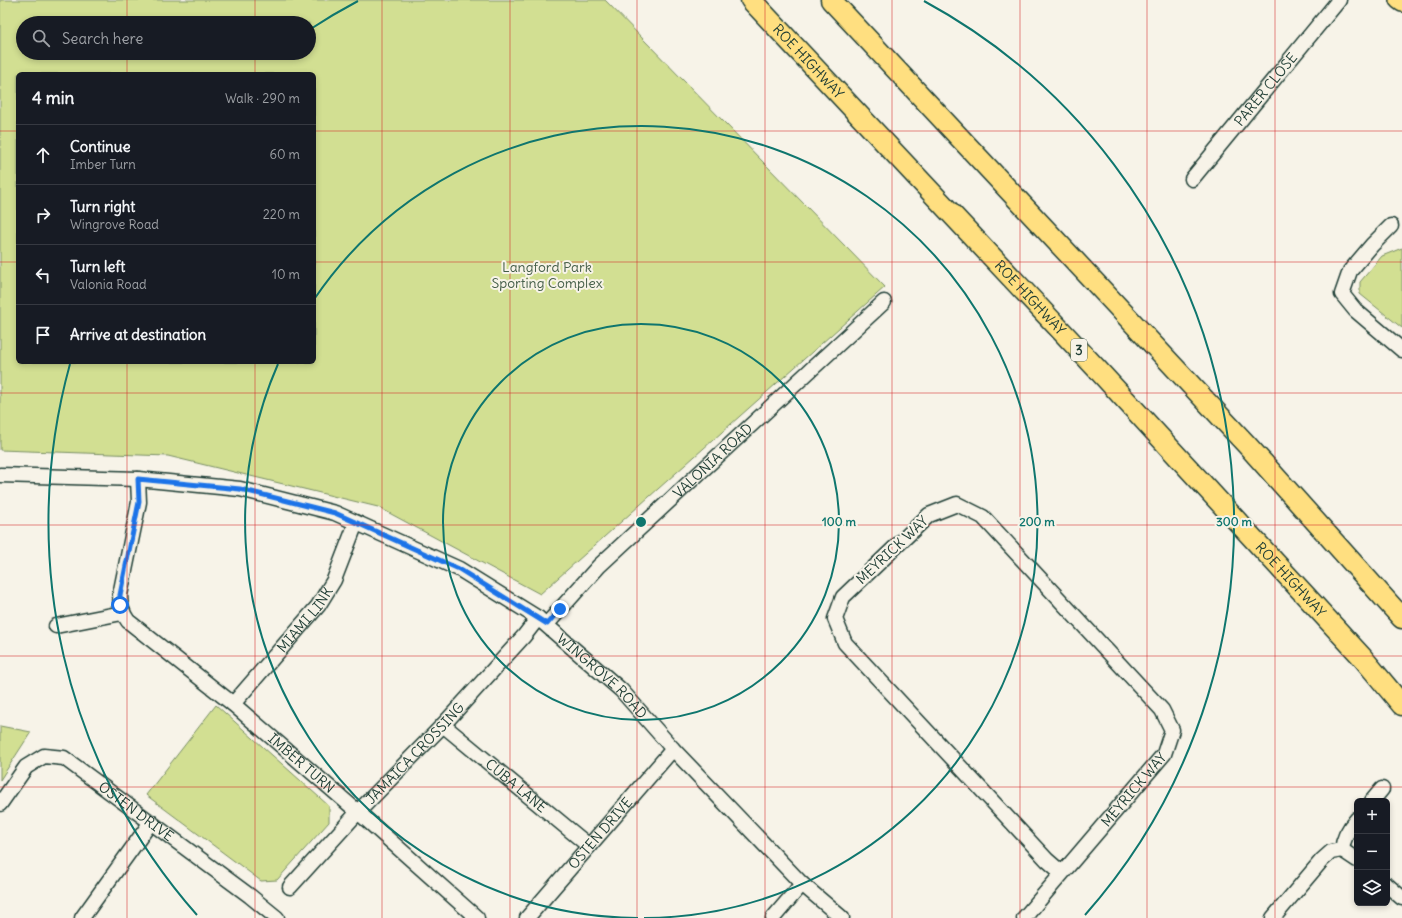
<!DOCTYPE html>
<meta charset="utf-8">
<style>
:root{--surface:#171b24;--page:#20242c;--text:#f1f3f6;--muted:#9ea1a6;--line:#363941}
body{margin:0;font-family:Delius,sans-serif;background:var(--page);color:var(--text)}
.controls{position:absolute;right:12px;bottom:12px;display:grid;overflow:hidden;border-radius:6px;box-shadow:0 2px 6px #0003}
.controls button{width:36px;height:36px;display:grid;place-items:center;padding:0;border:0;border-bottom:1px solid var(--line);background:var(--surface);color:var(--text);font:20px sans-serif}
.stop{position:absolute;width:12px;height:12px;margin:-9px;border:3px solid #1a73e8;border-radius:50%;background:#fff}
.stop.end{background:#1a73e8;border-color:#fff;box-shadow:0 1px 4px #0008}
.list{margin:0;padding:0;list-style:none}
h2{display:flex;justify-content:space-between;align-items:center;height:52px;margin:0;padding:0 16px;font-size:17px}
h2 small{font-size:13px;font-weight:400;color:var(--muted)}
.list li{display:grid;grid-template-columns:26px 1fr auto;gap:12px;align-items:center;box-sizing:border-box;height:60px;padding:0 16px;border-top:1px solid var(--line)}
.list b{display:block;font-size:15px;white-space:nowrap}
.list p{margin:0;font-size:13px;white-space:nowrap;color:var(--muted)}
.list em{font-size:13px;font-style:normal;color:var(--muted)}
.icon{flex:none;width:22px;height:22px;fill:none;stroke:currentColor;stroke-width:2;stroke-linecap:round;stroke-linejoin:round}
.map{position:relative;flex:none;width:1402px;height:918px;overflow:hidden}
.search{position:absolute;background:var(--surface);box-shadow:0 2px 6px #0003;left:16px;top:16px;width:300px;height:44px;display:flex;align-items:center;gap:10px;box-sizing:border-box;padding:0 14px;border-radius:22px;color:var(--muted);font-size:15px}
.panel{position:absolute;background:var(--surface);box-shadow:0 2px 6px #0003;left:16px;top:72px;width:300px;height:292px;border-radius:6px}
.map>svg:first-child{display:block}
.green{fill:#d2df92;stroke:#788e63;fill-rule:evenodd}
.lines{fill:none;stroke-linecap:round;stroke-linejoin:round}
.minor-casing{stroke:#1f3d34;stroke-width:17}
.major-casing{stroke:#1f3d34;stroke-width:20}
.highway-casing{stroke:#1f3d34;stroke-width:23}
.minor{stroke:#f7f3e8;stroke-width:14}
.major{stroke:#ffdf80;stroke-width:17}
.highway{stroke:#ffdf80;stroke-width:20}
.route{stroke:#1a73e8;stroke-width:5}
.grid{fill:none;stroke:#d62828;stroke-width:1;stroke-opacity:0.55}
.ring{fill:none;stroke:#0f766e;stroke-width:2}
.labels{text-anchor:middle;stroke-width:4;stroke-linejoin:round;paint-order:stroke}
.shield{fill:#f7f3e8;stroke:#60746a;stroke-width:1}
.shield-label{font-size:13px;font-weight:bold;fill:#1f3d34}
.street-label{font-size:14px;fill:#1f3d34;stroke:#f7f3e8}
.park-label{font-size:14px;fill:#435d47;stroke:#f7f3e8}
.centre{fill:#0f766e;stroke:#f7f3e8;stroke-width:2}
.ring-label{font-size:12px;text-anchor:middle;font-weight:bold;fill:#0f766e;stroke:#f7f3e8;stroke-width:4;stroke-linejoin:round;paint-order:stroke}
</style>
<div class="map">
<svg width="1402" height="918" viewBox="0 0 1402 918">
<rect width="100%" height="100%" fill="#f7f3e8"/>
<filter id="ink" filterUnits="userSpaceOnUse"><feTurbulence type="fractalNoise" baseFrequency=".025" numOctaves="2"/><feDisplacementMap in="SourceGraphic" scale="8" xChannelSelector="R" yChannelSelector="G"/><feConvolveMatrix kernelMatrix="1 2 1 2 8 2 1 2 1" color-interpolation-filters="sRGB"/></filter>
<g filter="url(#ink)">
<!-- green -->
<path class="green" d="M 0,0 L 605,0 L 885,287 L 540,594 L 378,507 L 168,456 L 0,450 ZM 23,23 L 309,23 L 309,53 L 23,53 ZM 18,74 L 314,74 L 314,362 L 18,362 Z
M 1402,248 L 1402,328 L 1360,294 L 1360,282 L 1382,256 Z
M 216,705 L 329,806 L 329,822 L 277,880 L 261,881 L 146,795 Z
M 0,726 L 31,732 L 0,780 Z"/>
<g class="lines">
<defs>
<g id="minor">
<path id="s1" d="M 1192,179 L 1339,0"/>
<path d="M 1391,226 L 1372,245 L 1350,271 L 1342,294 L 1355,310 L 1402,350"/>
<path id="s2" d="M 0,475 L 138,479 L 240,489 L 335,513 L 459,569 L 538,618 L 621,690 L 673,749 L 802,884 L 842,918"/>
<path id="s3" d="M 138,479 L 139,502 L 120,595 C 120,606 122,613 128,621 L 233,704 L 358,812 L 477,918"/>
<path id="s4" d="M 547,624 L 599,566 L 884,302"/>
<path d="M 56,626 L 122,613"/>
<path id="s5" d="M 233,704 L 318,606 L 334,580 L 356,523"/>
<path id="s6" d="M 443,725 L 589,846"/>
<path d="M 1372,801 L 1382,789"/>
<path id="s7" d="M 0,804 L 26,767 L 44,756 L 64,758 L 250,896 L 277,918"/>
<path d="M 1342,850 L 1357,860"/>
<path d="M 1387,885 L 1402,898"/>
<path id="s8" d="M 290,887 L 358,812 L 443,725 L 524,636 L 538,618"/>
<path d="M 82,918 L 151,822"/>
<path id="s9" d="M 527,918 L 673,749"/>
<path d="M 773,918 L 802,884"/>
<path id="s10" d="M 1024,918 L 1164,754 L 1172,730 L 1162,710 L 983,517 L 957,504 L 929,515 L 843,597 L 835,619 L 845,643 L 1047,860 L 1062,873"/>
<path d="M 1273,918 L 1322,860 L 1331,852 L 1342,850 C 1343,838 1348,829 1357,819"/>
</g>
<path id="major" d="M 1398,0 L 1402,3"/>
<g id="highway">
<path id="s11" d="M 751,0 L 1098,370 L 1362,657 L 1402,705"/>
<path d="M 831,0 L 1132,322 L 1247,445 L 1402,618"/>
</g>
</defs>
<!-- minor casing -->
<use href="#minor" class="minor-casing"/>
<!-- major casing -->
<use href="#major" class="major-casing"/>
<!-- highway casing -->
<use href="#highway" class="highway-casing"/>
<!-- minor -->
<use href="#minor" class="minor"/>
<!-- major -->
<use href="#major" class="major"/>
<!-- highway -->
<use href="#highway" class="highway"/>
</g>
</g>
<g class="lines" filter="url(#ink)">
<!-- route -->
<path class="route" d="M 120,605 L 120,595 L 139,502 L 138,479 L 240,489 L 335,513 L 459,569 L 547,624 L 560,609"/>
</g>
<!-- grid -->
<path class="grid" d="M 127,0 L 127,23M 255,0 L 255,23M 382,0 L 382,918M 510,0 L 510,918M 637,0 L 637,918M 765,0 L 765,918M 892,0 L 892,918M 1020,0 L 1020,918M 1147,0 L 1147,918M 1275,0 L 1275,918M 127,53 L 127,74M 255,53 L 255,74M 0,131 L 18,131M 314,131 L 1402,131M 0,262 L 18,262M 314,262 L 1402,262M 127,362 L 127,918M 255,362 L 255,918M 0,393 L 1402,393M 0,525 L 1402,525M 0,656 L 1402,656M 0,787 L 1402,787"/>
<!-- distance rings -->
<g class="ring">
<circle cx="641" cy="522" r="198"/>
<path d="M638 918A396 396 0 0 1 278 364M315 298A396 396 0 1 1 644 918"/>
<path d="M197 915A593 593 0 0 1 70 364M309 30A593 593 0 0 1 358 1M924 1A593 593 0 0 1 1085 915"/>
</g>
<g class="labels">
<!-- shield labels -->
<rect class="shield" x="1071" y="339" width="16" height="22" rx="3"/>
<g class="shield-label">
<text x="1079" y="355">3</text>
</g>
<!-- street labels -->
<g class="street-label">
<text dy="5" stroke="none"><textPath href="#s11" startOffset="84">ROE HIGHWAY</textPath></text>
<text dy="5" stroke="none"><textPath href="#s1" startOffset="116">PARER CLOSE</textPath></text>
<text dy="5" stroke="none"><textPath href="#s11" startOffset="408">ROE HIGHWAY</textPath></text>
<text dy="5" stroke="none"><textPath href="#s4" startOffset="233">VALONIA ROAD</textPath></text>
<text transform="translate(892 550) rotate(-43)" y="5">MEYRICK WAY</text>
<text dy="5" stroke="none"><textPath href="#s11" startOffset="792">ROE HIGHWAY</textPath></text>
<text dy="5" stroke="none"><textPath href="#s5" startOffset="111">MIAMI LINK</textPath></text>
<text dy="5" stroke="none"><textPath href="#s2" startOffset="654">WINGROVE ROAD</textPath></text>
<text dy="5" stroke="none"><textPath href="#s8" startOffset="183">JAMAICA CROSSING</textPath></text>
<text dy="5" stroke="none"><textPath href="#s3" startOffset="370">IMBER TURN</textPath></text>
<text dy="5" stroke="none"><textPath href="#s6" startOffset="95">CUBA LANE</textPath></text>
<text dy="5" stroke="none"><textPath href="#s10" startOffset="169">MEYRICK WAY</textPath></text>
<text dy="5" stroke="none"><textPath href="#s7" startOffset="176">OSTEN DRIVE</textPath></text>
<text dy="5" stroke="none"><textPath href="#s9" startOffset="112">OSTEN DRIVE</textPath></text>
</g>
<!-- park labels -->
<g class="park-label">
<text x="547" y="272">Langford Park<tspan x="547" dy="16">Sporting Complex</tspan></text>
</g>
</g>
<circle cx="641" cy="522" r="6" class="centre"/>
<g class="ring-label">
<text x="839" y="526">100 m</text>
<text x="1037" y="526">200 m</text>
<text x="1234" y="526">300 m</text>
</g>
</svg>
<div class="controls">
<button>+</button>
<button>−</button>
<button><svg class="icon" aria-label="layers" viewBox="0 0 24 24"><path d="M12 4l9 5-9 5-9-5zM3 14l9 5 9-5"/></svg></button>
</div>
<div class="stop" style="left:120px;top:605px"></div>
<div class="stop end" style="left:560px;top:609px"></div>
<div class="search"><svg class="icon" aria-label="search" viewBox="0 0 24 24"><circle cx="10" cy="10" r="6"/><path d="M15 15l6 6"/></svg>Search here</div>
<section class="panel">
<h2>4 min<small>Walk · 290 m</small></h2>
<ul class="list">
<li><svg class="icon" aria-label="ahead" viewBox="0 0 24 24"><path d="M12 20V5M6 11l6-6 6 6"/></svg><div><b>Continue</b><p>Imber Turn</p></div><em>60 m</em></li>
<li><svg class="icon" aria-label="right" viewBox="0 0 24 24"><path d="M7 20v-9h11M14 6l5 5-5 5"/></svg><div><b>Turn right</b><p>Wingrove Road</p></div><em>220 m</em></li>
<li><svg class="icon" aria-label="left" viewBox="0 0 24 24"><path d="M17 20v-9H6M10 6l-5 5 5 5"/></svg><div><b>Turn left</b><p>Valonia Road</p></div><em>10 m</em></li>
<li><svg class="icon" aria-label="arrive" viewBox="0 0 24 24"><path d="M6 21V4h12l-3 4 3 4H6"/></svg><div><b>Arrive at destination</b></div></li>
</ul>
</section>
</div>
